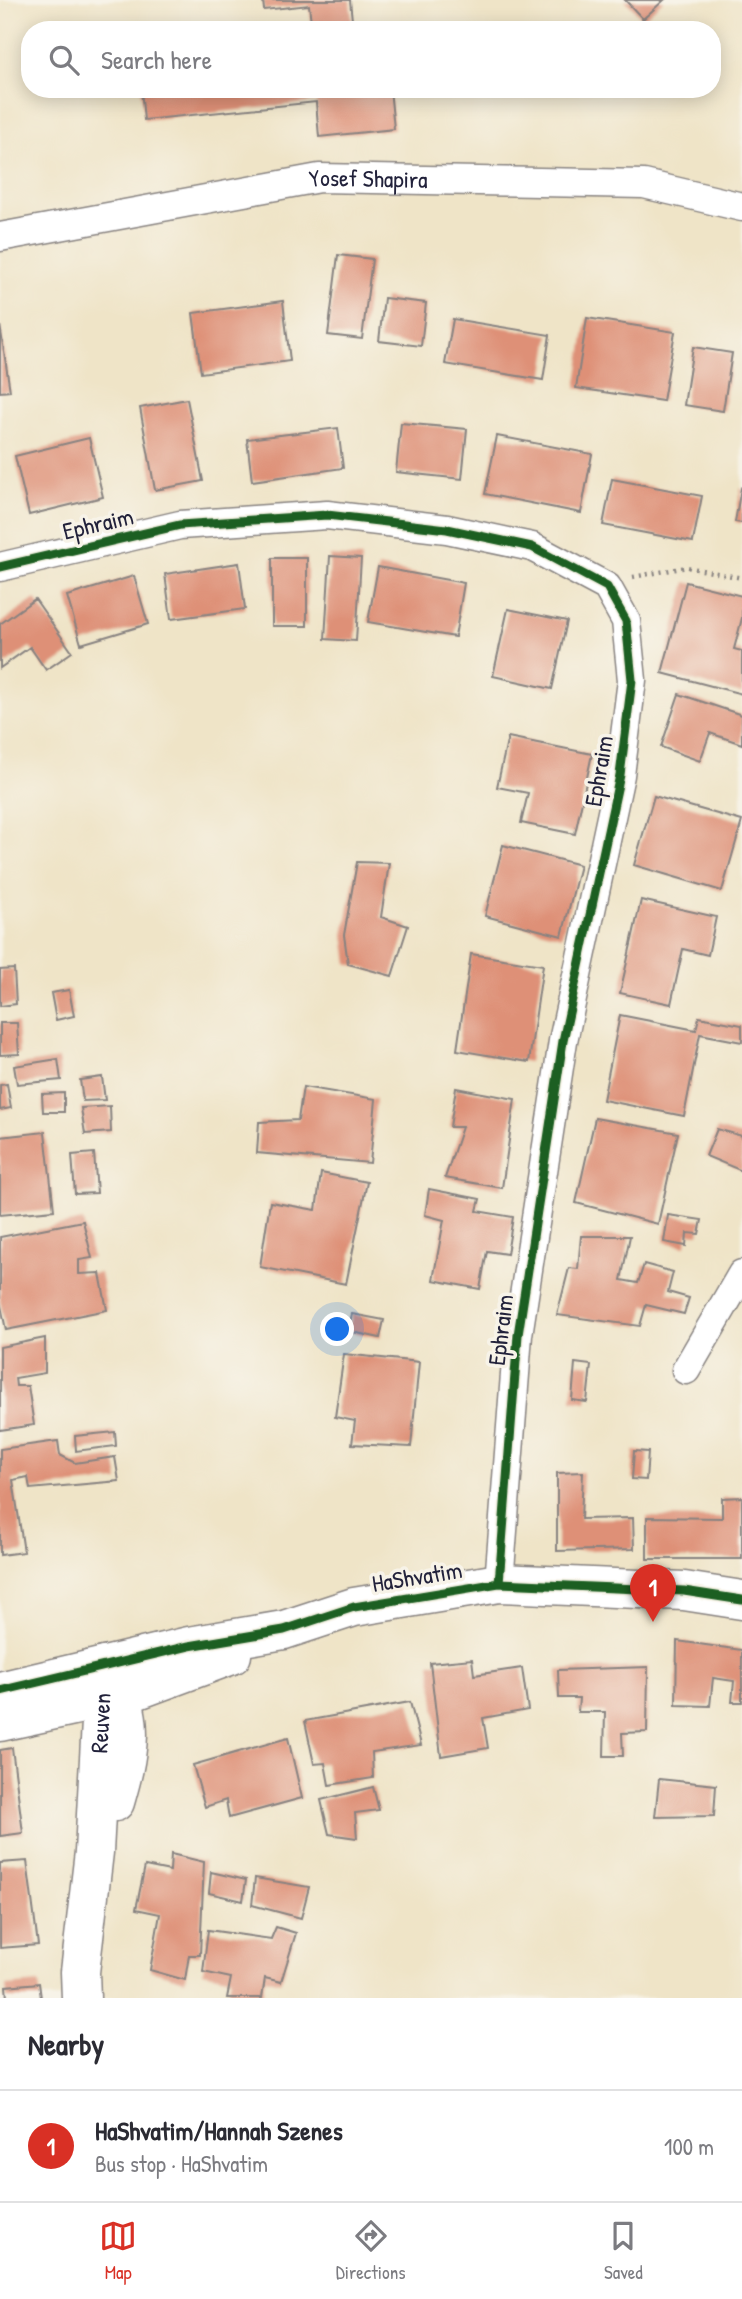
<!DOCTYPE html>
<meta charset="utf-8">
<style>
:root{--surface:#fff;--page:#f7f7f7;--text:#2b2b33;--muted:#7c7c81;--line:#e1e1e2;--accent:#d93025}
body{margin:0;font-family:"Patrick Hand",sans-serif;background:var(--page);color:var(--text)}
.you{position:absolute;left:338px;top:1330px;width:24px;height:24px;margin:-18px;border:5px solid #fff;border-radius:50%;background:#1a73e8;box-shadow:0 0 0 10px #1a73e833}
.badge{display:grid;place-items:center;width:46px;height:46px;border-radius:50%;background:var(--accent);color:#fff;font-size:23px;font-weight:700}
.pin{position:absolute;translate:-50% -58px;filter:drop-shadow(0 2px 4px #0008)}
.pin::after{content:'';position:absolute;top:37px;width:24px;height:21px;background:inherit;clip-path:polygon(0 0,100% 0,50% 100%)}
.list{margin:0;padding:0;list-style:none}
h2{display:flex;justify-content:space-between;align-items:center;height:91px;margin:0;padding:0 28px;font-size:30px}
h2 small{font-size:23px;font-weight:400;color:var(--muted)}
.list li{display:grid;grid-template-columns:46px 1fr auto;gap:21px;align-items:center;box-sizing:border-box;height:112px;padding:0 28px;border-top:2px solid var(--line)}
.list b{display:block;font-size:26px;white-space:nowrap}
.list p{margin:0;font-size:23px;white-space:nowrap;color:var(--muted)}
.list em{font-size:23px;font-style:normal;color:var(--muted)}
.icon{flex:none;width:38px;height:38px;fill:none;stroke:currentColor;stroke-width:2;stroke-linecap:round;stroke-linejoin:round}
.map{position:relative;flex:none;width:742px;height:1998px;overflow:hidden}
.search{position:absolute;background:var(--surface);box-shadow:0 4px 18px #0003;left:21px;right:21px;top:21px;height:77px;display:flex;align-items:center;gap:18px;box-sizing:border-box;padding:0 24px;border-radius:28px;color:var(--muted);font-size:26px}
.sheet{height:203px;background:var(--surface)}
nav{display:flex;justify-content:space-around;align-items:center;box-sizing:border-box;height:98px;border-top:2px solid var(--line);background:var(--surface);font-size:19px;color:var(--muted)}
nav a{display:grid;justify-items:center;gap:4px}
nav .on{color:var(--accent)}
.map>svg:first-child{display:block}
.building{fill:#de9077}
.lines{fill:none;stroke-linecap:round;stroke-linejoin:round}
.street-casing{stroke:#888381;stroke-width:31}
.secondary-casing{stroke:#888381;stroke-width:41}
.path{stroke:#888381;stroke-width:4.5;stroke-dasharray:2 5;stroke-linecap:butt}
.street{stroke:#fff;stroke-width:28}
.secondary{stroke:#fff;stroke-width:38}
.cycleway-casing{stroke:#f7f3e8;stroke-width:13}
.cycleway{stroke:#1b5e20;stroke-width:9}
.labels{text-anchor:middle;stroke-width:7;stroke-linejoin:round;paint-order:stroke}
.street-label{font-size:24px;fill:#22223b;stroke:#f7f3e8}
</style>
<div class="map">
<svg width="742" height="1998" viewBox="0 0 742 1998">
<rect width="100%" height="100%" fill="#f7f3e8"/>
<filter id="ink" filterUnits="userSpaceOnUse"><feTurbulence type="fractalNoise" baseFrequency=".0143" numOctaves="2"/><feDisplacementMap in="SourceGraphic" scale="14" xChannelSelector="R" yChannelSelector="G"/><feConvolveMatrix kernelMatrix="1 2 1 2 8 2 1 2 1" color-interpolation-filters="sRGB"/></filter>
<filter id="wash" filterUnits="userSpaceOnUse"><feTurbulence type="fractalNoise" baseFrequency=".00686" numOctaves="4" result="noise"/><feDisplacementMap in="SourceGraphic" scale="28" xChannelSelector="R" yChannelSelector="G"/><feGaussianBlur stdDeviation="1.57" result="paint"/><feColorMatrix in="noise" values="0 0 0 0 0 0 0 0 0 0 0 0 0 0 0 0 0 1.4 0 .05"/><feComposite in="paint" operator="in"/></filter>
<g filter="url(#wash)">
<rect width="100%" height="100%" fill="#efe4c7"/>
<g id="blocks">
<!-- building -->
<path class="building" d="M 263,0 L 350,0 L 353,30 L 312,30 L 309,5 L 264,10 Z
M 625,0 L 664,0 L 643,19 Z
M 141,89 L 390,89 L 394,129 L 319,137 L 316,102 L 144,120 Z
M 434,89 L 461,89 L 461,91 L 434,94 Z
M 338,255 L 372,259 L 362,339 L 328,335 Z
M 384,298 L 426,303 L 421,346 L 379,341 Z
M 283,301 L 290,361 L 201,373 L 193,313 Z
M 587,318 L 675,332 L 663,401 L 576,388 Z
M 453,319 L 550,335 L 543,380 L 445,364 Z
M 0,325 L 10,391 L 0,392 Z
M 693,347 L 732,353 L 723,411 L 684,405 Z
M 187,399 L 203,481 L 155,490 L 140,408 Z
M 401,423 L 467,429 L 462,479 L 396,472 Z
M 338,428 L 343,468 L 252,481 L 247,439 Z
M 497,436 L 592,454 L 581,513 L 485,494 Z
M 89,438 L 103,497 L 29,515 L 15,456 Z
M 612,479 L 702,496 L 693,542 L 603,525 Z
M 741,488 L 742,489 L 742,523 L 735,522 Z
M 330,556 L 361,558 L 356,641 L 325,639 Z
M 272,558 L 307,558 L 307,626 L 272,626 Z
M 239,563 L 245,609 L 171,619 L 165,574 Z
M 378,567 L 464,583 L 455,637 L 368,622 Z
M 134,576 L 148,624 L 81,644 L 67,596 Z
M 686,582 L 742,596 L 742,618 L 734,649 L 742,651 L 742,694 L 662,673 Z
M 35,599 L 72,652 L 46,670 L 30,647 L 0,668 L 0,624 Z
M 508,609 L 567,621 L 552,689 L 493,676 Z
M 679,694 L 742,715 L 742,744 L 710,733 L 700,761 L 661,747 Z
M 508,737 L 592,754 L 575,834 L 521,823 L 528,793 L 497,787 Z
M 654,796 L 742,821 L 722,891 L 634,865 Z
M 503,845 L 580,865 L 562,936 L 485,916 Z
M 357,862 L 389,863 L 381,917 L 408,926 L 392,976 L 348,964 L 344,935 Z
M 641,900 L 716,917 L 708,955 L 683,949 L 671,1004 L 620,993 Z
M 471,954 L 543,965 L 529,1062 L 457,1050 Z
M 14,969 L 16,1004 L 0,1006 L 0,970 Z
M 69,990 L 74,1016 L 56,1020 L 51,993 Z
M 620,1015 L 696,1030 L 699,1017 L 742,1025 L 742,1042 L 700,1034 L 684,1116 L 603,1100 Z
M 0,1023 L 17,1023 L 19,1054 L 0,1055 Z
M 58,1059 L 61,1080 L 17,1084 L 14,1066 Z
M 102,1077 L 105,1100 L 83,1101 L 80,1080 Z
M 7,1084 L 11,1108 L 0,1110 L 0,1085 Z
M 303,1087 L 376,1099 L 370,1163 L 257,1153 L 259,1122 L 298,1120 Z
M 456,1088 L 515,1099 L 502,1188 L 445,1178 L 462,1127 L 450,1127 Z
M 64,1093 L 64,1112 L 43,1112 L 42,1094 Z
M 110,1106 L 111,1132 L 85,1134 L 81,1108 Z
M 595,1118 L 678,1133 L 658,1224 L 576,1203 Z
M 717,1129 L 742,1136 L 742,1171 L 706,1156 Z
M 45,1132 L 54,1210 L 0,1215 L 0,1137 Z
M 94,1153 L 97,1193 L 75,1194 L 72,1155 Z
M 321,1173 L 367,1182 L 346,1284 L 260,1267 L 270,1202 L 316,1210 Z
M 429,1189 L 480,1199 L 477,1211 L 513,1217 L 507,1254 L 487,1251 L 480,1289 L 433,1280 L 444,1220 L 425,1215 Z
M 668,1215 L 702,1220 L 699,1234 L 687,1233 L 686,1246 L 664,1242 Z
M 83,1221 L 92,1258 L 79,1260 L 79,1274 L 100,1273 L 107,1310 L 6,1330 L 0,1301 L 0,1237 Z
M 581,1236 L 630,1236 L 621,1280 L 638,1283 L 644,1264 L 673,1272 L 668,1292 L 689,1298 L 684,1314 L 646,1305 L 640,1326 L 557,1315 L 569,1268 L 578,1269 Z
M 352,1314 L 384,1320 L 380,1338 L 348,1331 Z
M 45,1338 L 45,1373 L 15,1378 L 16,1386 L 28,1386 L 34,1425 L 0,1430 L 0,1347 Z
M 344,1354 L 419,1362 L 411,1447 L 352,1444 L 355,1421 L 335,1417 Z
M 575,1363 L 591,1365 L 587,1402 L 572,1400 Z
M 115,1432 L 116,1446 L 76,1451 L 75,1436 Z
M 58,1441 L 60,1455 L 75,1463 L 115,1457 L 119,1481 L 30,1489 L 28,1477 L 13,1480 L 24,1552 L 0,1555 L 0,1449 Z
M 634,1451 L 648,1452 L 646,1480 L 632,1479 Z
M 583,1472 L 581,1519 L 633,1518 L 634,1549 L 557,1551 L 557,1473 Z
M 742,1497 L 742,1559 L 647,1559 L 647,1517 L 722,1518 L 722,1498 Z
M 677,1641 L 742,1650 L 742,1702 L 732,1702 L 734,1681 L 713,1678 L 710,1706 L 676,1705 Z
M 472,1659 L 474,1675 L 522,1668 L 528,1710 L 483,1718 L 488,1748 L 441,1756 L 430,1663 Z
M 648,1667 L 647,1732 L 622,1733 L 623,1756 L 604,1756 L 605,1712 L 578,1712 L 579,1698 L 559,1698 L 558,1670 Z
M 410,1702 L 421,1745 L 372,1752 L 373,1778 L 329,1785 L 325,1763 L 314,1764 L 305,1721 Z
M 288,1738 L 302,1798 L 229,1818 L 226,1800 L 205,1807 L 193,1765 Z
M 12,1748 L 23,1833 L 0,1836 L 0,1750 Z
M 659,1779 L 716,1785 L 714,1816 L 655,1817 Z
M 373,1787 L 379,1810 L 355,1813 L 357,1838 L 329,1834 L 321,1800 Z
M 171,1854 L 204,1862 L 200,1955 L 189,1955 L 185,1980 L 150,1970 L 160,1914 L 136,1909 L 145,1866 L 170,1871 Z
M 27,1861 L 38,1945 L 0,1948 L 0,1863 Z
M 211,1872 L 246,1880 L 243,1901 L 209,1893 Z
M 255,1878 L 309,1887 L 301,1918 L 252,1905 Z
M 276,1927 L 296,1933 L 281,1982 L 265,1978 L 262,1998 L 227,1998 L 231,1978 L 203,1972 L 208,1930 L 271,1939 Z
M 39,1983 L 41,1998 L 7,1998 L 6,1986 Z"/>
</g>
</g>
<g filter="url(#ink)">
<use href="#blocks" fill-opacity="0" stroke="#888381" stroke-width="2"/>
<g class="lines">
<defs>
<g id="street">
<path id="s1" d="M 0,237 L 319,178 L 644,184 L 742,207"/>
<path d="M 0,567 L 180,525 L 327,515 L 447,529 L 532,547 L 607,587 L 626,621 L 632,680 L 620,775 L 563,1041 L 518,1335 L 499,1583"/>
<path d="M 686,1370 L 742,1274"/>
</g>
<g id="secondary">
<path d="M 110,1675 C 138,1716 128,1757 115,1802"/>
<path d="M 0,1691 L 189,1646 L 284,1630 L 354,1607 L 499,1583 L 684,1591 L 742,1600"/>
<path d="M 0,1722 L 124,1695 L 232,1655"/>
<path id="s2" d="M 81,1998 L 80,1972 L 94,1852 L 104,1666"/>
</g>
</defs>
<!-- street casing -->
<use href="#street" class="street-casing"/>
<!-- secondary casing -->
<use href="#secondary" class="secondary-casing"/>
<!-- path -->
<path class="path" d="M 633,577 L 687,567 L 742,578"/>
<!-- street -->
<use href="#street" class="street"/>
<!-- secondary -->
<use href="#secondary" class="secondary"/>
<defs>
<path id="cycleway" d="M 0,567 L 180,525 L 327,515 L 447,529 L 532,547 L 607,587 L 626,621 L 632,680 L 620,775 L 563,1041 L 518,1335 L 499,1583
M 0,1691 L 189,1646 L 284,1630 L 354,1607 L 499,1583 L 684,1591 L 742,1600"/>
</defs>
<!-- cycleway casing -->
<use href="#cycleway" class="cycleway-casing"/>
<!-- cycleway -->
<use href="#cycleway" class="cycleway"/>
</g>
</g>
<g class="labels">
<!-- street labels -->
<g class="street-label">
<text dy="8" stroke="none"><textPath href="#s1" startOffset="374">Yosef Shapira</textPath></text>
<text transform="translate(98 524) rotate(-13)" y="8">Ephraim</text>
<text transform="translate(599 771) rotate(-80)" y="8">Ephraim</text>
<text transform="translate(501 1330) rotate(-83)" y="8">Ephraim</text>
<text transform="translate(417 1577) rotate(-9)" y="8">HaShvatim</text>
<text dy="8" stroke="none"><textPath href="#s2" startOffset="276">Reuven</textPath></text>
</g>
</g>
</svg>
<div class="you"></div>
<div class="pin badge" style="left:653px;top:1622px">1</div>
<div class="search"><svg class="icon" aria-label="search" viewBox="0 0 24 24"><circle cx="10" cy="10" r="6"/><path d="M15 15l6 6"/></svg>Search here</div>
</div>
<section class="sheet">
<h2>Nearby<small></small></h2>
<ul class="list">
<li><span class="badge">1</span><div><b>HaShvatim/Hannah Szenes</b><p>Bus stop · HaShvatim</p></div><em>100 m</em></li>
</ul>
</section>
<nav>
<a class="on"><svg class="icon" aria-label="map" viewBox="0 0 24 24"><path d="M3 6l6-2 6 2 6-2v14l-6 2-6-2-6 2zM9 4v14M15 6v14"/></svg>Map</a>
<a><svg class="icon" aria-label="directions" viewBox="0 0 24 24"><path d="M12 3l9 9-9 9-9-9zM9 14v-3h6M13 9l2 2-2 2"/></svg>Directions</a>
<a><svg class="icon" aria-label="saved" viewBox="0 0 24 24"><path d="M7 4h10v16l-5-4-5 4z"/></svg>Saved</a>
</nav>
